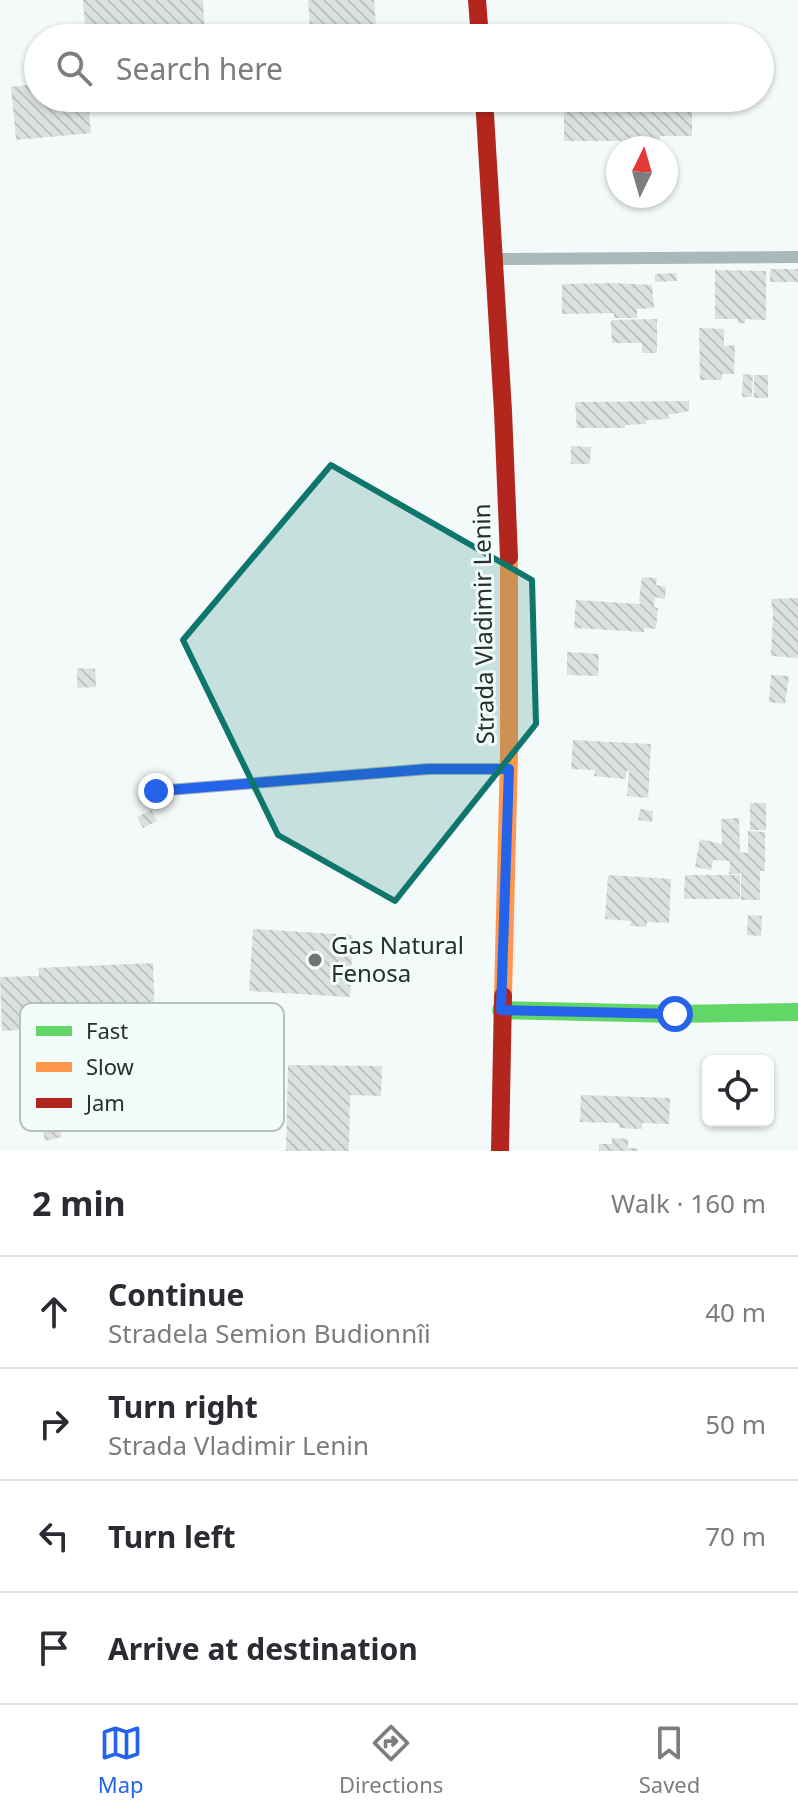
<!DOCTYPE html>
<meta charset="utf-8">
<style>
:root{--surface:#fff;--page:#f2f2f3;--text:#2b2b33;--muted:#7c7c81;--line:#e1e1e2;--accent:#2563eb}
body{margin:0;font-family:"Noto Sans",sans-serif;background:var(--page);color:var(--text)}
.controls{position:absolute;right:24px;bottom:24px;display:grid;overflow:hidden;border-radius:12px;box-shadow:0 2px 6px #0004}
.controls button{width:72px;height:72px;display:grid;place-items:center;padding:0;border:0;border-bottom:2px solid var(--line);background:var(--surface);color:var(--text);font:40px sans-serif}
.compass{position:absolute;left:606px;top:136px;width:72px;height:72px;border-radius:50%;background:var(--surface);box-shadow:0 2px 6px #0004;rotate:5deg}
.stop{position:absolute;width:24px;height:24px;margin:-18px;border:6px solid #2563eb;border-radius:50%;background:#fff}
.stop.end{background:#2563eb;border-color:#fff;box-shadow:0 2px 8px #0008}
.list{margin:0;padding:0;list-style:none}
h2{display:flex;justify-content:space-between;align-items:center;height:104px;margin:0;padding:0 32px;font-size:34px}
h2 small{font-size:26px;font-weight:400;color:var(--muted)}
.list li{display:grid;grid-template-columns:52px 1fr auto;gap:24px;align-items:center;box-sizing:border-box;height:112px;padding:0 32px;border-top:2px solid var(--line)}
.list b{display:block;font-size:30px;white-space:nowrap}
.list p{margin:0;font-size:26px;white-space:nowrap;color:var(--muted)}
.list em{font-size:26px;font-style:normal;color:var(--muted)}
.icon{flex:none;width:44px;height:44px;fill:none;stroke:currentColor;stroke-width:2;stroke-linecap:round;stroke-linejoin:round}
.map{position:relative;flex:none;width:798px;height:1151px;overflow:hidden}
.search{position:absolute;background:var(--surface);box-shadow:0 2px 6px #0004;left:24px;right:24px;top:24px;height:88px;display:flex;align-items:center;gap:20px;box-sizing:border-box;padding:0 28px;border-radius:44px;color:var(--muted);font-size:30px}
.sheet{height:552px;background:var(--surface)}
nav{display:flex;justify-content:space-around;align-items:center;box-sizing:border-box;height:112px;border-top:2px solid var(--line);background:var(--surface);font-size:22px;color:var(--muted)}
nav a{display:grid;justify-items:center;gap:4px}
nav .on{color:var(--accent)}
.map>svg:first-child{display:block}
.building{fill:url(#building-back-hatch)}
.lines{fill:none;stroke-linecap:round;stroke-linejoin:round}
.lane{stroke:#a8b9b8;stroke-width:12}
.fast{stroke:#63d668;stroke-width:18}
.slow{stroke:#ff974d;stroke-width:18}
.jam{stroke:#b3261e;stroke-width:18}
.route{stroke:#2563eb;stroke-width:10}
.marked{fill:#0f766e;fill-opacity:0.2;stroke:#0f766e;stroke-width:6;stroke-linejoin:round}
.poi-dot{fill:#707574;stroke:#f1fdfb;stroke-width:3}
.labels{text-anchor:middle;stroke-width:6;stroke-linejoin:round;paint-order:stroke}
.street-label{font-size:24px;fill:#292d2c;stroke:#f1fdfb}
.poi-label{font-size:24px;fill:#292d2c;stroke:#f1fdfb;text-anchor:start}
.key{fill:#f1fdfb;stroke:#b5bfbd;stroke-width:2}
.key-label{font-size:22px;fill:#292d2c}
</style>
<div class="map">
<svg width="798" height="1151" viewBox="0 0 798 1151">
<defs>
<pattern id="building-back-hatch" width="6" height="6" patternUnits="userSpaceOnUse" patternTransform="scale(2)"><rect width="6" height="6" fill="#dce1e0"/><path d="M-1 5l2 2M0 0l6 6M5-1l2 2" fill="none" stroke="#bdc1c0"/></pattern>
</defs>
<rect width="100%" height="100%" fill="#f4faf9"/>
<!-- building -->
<path class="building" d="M 83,0 L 203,0 L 205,38 L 86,38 Z
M 308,0 L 374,0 L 377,38 L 311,38 Z
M 38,84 L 38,98 L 88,98 L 91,133 L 16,140 L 11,87 Z
M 692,103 L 692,136 L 660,136 L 660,141 L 564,141 L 564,104 Z
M 770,269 L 798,269 L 798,282 L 770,282 Z
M 715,270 L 766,271 L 766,320 L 745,319 L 745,323 L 737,323 L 737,319 L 715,319 Z
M 676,273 L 677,281 L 655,282 L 655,274 Z
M 613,283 L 652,285 L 654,308 L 637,309 L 637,318 L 614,318 L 614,313 L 562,314 L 562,284 Z
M 657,319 L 657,353 L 642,353 L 642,343 L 612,343 L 611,320 Z
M 699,328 L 724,329 L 724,346 L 735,345 L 734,374 L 722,374 L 722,380 L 700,380 Z
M 743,374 L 753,375 L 752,397 L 742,397 Z
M 754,375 L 768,375 L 768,398 L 754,398 Z
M 689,401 L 689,411 L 668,415 L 669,419 L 646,420 L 646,424 L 625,425 L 625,428 L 577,428 L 575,402 Z
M 571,446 L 591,447 L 590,464 L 571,464 Z
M 642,577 L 657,578 L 656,585 L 666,587 L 665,599 L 655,597 L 654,607 L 658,608 L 656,629 L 644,628 L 644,632 L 574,628 L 576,600 L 641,604 L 639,601 Z
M 798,598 L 798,658 L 771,656 L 773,613 L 771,599 Z
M 567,652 L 599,654 L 598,676 L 567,675 Z
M 77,668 L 95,669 L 96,687 L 77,688 Z
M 771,675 L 789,676 L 785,704 L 769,702 Z
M 573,740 L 651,744 L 648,798 L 627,796 L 629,771 L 626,771 L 626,779 L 594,776 L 595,770 L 571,769 Z
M 750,803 L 766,803 L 766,830 L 750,830 Z
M 640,809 L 653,811 L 652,822 L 638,820 Z
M 151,810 L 157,821 L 143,828 L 137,817 Z
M 739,818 L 740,852 L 748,853 L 748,831 L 765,832 L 765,871 L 760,871 L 760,900 L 741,900 L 741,875 L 744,875 L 741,874 L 741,869 L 740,874 L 729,874 L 730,861 L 713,860 L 711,870 L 695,867 L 700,839 L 722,844 L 721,819 Z
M 608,875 L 671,879 L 669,923 L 647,922 L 647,927 L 630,926 L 631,921 L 605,919 Z
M 685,875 L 740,875 L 740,899 L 684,899 Z
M 748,915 L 762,916 L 761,936 L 747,935 Z
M 253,929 L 353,935 L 350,997 L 249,991 Z
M 153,963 L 155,1021 L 41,1026 L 41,1029 L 2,1031 L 0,977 L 39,976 L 38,968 Z
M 288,1065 L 382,1066 L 381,1096 L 350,1095 L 349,1151 L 286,1151 Z
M 581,1095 L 670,1098 L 669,1124 L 642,1123 L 642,1129 L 619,1128 L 619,1123 L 580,1122 Z
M 53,1096 L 62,1137 L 45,1141 L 36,1100 Z
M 612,1138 L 628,1139 L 628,1148 L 638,1148 L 638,1151 L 599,1151 L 599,1144 L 612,1144 Z"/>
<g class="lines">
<!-- lane -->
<path class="lane" d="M 498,259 L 798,257
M 156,791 L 428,769 L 504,769"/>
<!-- fast -->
<path class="fast" d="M 501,1010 L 675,1014 L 798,1012"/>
<!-- slow -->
<path class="slow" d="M 503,996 L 509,754 L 509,557"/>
<!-- jam -->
<path class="jam" d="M 477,0 L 480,38
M 484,98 L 503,411 L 509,557
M 500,1151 L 503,996"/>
</g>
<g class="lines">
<!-- route -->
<path class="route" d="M 156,791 L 428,769 L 509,769 L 501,1010 L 675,1014"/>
</g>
<!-- marked area -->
<path class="marked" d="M 331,465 L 532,580 L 536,724 L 395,901 L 278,835 L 183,640 Z"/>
<!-- markers -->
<circle class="poi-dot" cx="315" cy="960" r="8"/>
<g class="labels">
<!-- street labels -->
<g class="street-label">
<text transform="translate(484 624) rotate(-91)" y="8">Strada Vladimir Lenin</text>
</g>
<!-- poi labels -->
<g class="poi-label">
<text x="331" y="954">Gas Natural<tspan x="331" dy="28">Fenosa</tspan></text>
</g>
</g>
<!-- legend -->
<rect x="20" y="1003" width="264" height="128" rx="12" class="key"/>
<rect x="36" y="1026" width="36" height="10" fill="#63d668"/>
<rect x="36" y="1062" width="36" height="10" fill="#ff974d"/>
<rect x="36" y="1098" width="36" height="10" fill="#b3261e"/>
<g class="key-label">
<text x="86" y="1039">Fast</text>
<text x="86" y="1075">Slow</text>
<text x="86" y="1111">Jam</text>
</g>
</svg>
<div class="controls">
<button><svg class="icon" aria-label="locate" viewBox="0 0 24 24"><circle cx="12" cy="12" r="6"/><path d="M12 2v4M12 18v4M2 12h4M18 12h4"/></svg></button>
</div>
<svg class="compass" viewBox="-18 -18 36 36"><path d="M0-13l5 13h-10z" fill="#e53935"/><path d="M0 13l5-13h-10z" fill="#7c7c81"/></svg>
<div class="stop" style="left:675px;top:1014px"></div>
<div class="stop end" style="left:156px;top:791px"></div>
<div class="search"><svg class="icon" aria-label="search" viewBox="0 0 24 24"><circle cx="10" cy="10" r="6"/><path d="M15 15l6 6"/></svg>Search here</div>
</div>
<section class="sheet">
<h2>2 min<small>Walk · 160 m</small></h2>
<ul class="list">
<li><svg class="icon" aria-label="ahead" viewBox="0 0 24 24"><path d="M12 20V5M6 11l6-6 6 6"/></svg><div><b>Continue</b><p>Stradela Semion Budionnîi</p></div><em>40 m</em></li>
<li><svg class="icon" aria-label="right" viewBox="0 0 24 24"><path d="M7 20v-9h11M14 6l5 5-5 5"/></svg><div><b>Turn right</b><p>Strada Vladimir Lenin</p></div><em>50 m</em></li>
<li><svg class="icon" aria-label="left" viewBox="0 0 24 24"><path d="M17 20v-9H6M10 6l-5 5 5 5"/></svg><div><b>Turn left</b></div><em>70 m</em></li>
<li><svg class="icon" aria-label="arrive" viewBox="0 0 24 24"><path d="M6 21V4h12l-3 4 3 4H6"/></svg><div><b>Arrive at destination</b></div></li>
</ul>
</section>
<nav>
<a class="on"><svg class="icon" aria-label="map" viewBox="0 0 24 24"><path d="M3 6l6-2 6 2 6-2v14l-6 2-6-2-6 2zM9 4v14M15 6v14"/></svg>Map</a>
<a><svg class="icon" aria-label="directions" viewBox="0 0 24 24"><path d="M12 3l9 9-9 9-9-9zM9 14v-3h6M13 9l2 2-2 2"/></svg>Directions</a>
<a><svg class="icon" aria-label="saved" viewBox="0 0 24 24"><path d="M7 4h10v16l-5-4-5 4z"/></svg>Saved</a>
</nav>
